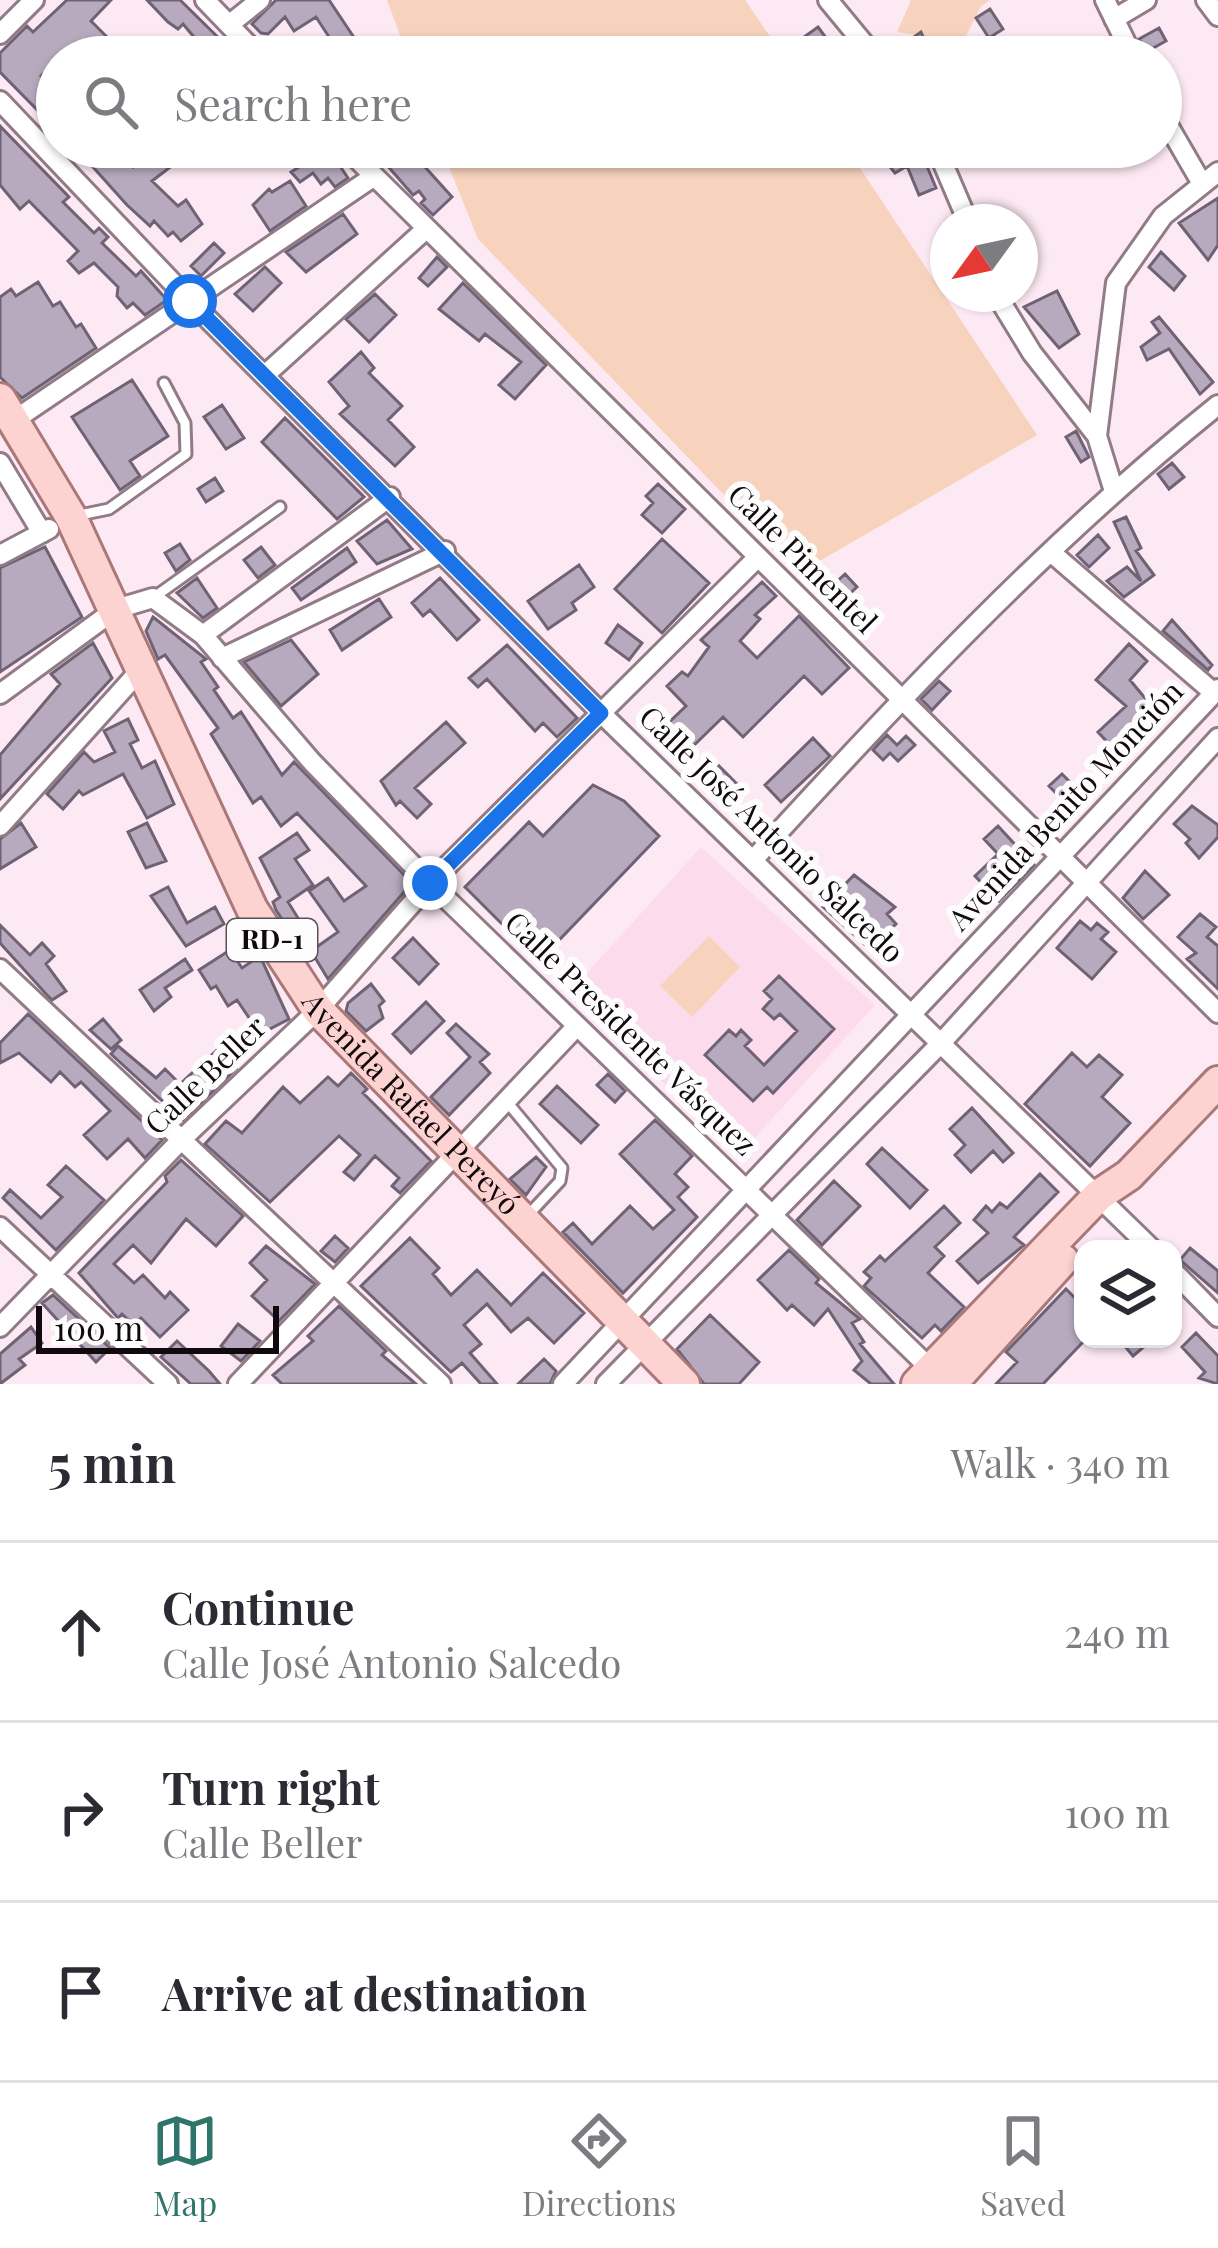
<!DOCTYPE html>
<meta charset="utf-8">
<style>
:root{--surface:#fff;--page:#f2f2f3;--text:#2b2b33;--muted:#7c7c81;--line:#e1e1e2;--accent:#2f756a}
body{margin:0;font-family:"Playfair Display",serif;background:var(--page);color:var(--text)}
.controls{position:absolute;right:36px;bottom:36px;display:grid;overflow:hidden;border-radius:24px;box-shadow:0 3px 9px #0004}
.controls button{width:108px;height:108px;display:grid;place-items:center;padding:0;border:0;border-bottom:3px solid var(--line);background:var(--surface);color:var(--text);font:60px sans-serif}
.compass{position:absolute;left:930px;top:204px;width:108px;height:108px;border-radius:50%;background:var(--surface);box-shadow:0 3px 9px #0004;rotate:237deg}
.scale{position:absolute;left:36px;bottom:30px;width:243px;box-sizing:border-box;padding-left:12px;border:6px solid #10090d;border-top:0;font-size:33px;line-height:42px;white-space:nowrap;color:#10090d;-webkit-text-stroke:9px #fdfdfd;paint-order:stroke}
.stop{position:absolute;width:36px;height:36px;margin:-27px;border:9px solid #1a73e8;border-radius:50%;background:#fff}
.stop.end{background:#1a73e8;border-color:#fff;box-shadow:0 3px 12px #0008}
.list{margin:0;padding:0;list-style:none}
h2{display:flex;justify-content:space-between;align-items:center;height:156px;margin:0;padding:0 48px;font-size:51px}
h2 small{font-size:39px;font-weight:400;color:var(--muted)}
.list li{display:grid;grid-template-columns:78px 1fr auto;gap:36px;align-items:center;box-sizing:border-box;height:180px;padding:0 48px;border-top:3px solid var(--line)}
.list b{display:block;font-size:45px;white-space:nowrap}
.list p{margin:0;font-size:39px;white-space:nowrap;color:var(--muted)}
.list em{font-size:39px;font-style:normal;color:var(--muted)}
.icon{flex:none;width:66px;height:66px;fill:none;stroke:currentColor;stroke-width:2;stroke-linecap:round;stroke-linejoin:round}
.map{position:relative;flex:none;width:1218px;height:1384px;overflow:hidden}
.search{position:absolute;background:var(--surface);box-shadow:0 3px 9px #0004;left:36px;right:36px;top:36px;height:132px;display:flex;align-items:center;gap:30px;box-sizing:border-box;padding:0 42px;border-radius:66px;color:var(--muted);font-size:45px}
.sheet{height:696px;background:var(--surface)}
nav{display:flex;justify-content:space-around;align-items:center;box-sizing:border-box;height:168px;border-top:3px solid var(--line);background:var(--surface);font-size:33px;color:var(--muted)}
nav a{display:grid;justify-items:center;gap:6px}
nav .on{color:var(--accent)}
.map>svg:first-child{display:block}
.built{fill:#fcdcec}
.green{fill:#f7d3bd}
.building{fill:#b7aabe;stroke:#6e6274;stroke-width:3}
.lines{fill:none;stroke-linecap:round;stroke-linejoin:round}
.lane-casing{stroke:#917b86;stroke-width:15}
.street-casing{stroke:#917b86;stroke-width:24}
.primary-casing{stroke:#a9797a;stroke-width:36}
.lane{stroke:#fff;stroke-width:9}
.street{stroke:#fff;stroke-width:18}
.primary{stroke:#fdd3d2;stroke-width:30}
.route{stroke:#1a73e8;stroke-width:15}
.labels{text-anchor:middle;stroke-width:12;stroke-linejoin:round;paint-order:stroke}
.shield{fill:#fdfdfd;stroke:#575255;stroke-width:3}
.shield-label{font-size:27px;font-weight:bold;fill:#10090d}
.street-label{font-size:30px;fill:#10090d;stroke:#fdfdfd}
</style>
<div class="map">
<svg width="1218" height="1384" viewBox="0 0 1218 1384">
<rect width="100%" height="100%" fill="#fde9f3"/>
<!-- built -->
<path class="built" d="M 701,847 L 875,1005 L 741,1153 L 567,995 Z"/>
<!-- green -->
<path class="green" d="M 387,0 L 745,0 L 784,57 L 408,57 Z
M 911,0 L 990,0 L 981,6 L 963,42 L 897,32 Z
M 441,147 L 846,147 L 1037,435 L 799,573 L 478,239 Z
M 709,936 L 740,967 L 692,1017 L 660,986 Z"/>
<!-- building -->
<path class="building" d="M 67,0 L 111,0 L 91,21 L 114,44 L 114,57 L 90,57 L 76,43 L 41,76 L 57,91 L 57,130 L 0,72 L 0,53 L 27,26 L 33,32 Z
M 147,0 L 180,0 L 238,57 L 185,57 L 199,43 L 183,24 L 178,29 L 168,22 Z
M 276,0 L 329,0 L 367,57 L 304,57 L 331,40 L 316,17 L 294,31 L 285,17 L 268,34 L 261,33 L 252,24 Z
M 990,9 L 1003,29 L 989,38 L 976,18 Z
M 818,27 L 840,57 L 797,57 L 790,47 Z
M 1159,28 L 1166,41 L 1146,52 L 1139,39 Z
M 921,32 L 932,57 L 902,57 L 897,49 Z
M 0,126 L 69,197 L 63,202 L 94,233 L 99,228 L 108,237 L 102,243 L 136,276 L 141,271 L 167,300 L 145,315 L 133,303 L 127,308 L 117,296 L 118,287 L 94,263 L 79,273 L 68,261 L 78,251 L 29,201 L 20,209 L 0,185 Z
M 75,147 L 100,147 L 105,154 L 116,147 L 133,167 L 166,147 L 177,162 L 152,181 L 178,206 L 186,200 L 202,224 L 181,241 L 173,232 L 168,236 L 154,221 L 150,226 L 127,205 Z
M 297,147 L 327,147 L 348,178 L 335,187 L 328,178 L 321,184 L 313,173 L 300,182 L 291,172 L 307,162 Z
M 371,147 L 407,147 L 452,197 L 433,215 L 421,203 L 425,199 L 419,191 L 413,195 Z
M 919,147 L 936,188 L 919,195 L 907,166 L 895,173 L 887,163 Z
M 290,181 L 306,206 L 270,231 L 253,205 L 269,189 L 272,192 Z
M 1218,198 L 1218,245 L 1208,260 L 1179,223 Z
M 343,214 L 357,234 L 306,272 L 286,252 Z
M 214,243 L 224,253 L 201,276 L 191,266 Z
M 1161,252 L 1185,276 L 1174,290 L 1149,267 Z
M 437,257 L 447,267 L 428,286 L 419,278 Z
M 265,267 L 281,283 L 253,311 L 235,294 Z
M 38,282 L 53,306 L 60,302 L 76,327 L 81,324 L 96,348 L 22,398 L 0,377 L 0,297 L 11,289 L 16,296 Z
M 463,283 L 546,365 L 515,399 L 499,385 L 521,362 L 485,334 L 479,341 L 439,309 Z
M 1057,291 L 1079,334 L 1059,348 L 1024,307 Z
M 375,294 L 396,315 L 369,342 L 346,319 Z
M 1159,317 L 1213,382 L 1200,394 L 1169,349 L 1147,360 L 1141,347 L 1160,333 L 1152,322 Z
M 361,352 L 374,368 L 369,373 L 402,406 L 388,420 L 414,447 L 395,466 L 340,414 L 349,406 L 329,382 Z
M 132,380 L 168,436 L 130,461 L 140,476 L 120,490 L 72,417 Z
M 222,405 L 244,438 L 226,449 L 204,417 Z
M 285,418 L 364,497 L 337,519 L 262,442 Z
M 1076,431 L 1089,457 L 1081,462 L 1066,437 Z
M 1172,463 L 1184,477 L 1169,489 L 1158,474 Z
M 215,478 L 223,491 L 206,502 L 198,489 Z
M 658,484 L 685,509 L 662,533 L 642,515 L 653,503 L 646,496 Z
M 1126,517 L 1141,548 L 1136,551 L 1154,575 L 1124,597 L 1107,581 L 1127,567 L 1141,581 L 1114,522 Z
M 387,520 L 412,549 L 377,564 L 357,541 Z
M 1098,535 L 1109,548 L 1089,567 L 1077,555 Z
M 662,539 L 709,583 L 662,633 L 615,589 Z
M 180,544 L 190,560 L 176,571 L 165,553 Z
M 45,547 L 82,617 L 0,672 L 0,568 Z
M 261,547 L 275,565 L 258,578 L 244,560 Z
M 347,548 L 356,562 L 301,600 L 292,588 Z
M 579,565 L 594,587 L 572,603 L 576,610 L 548,629 L 528,601 Z
M 845,574 L 857,587 L 833,609 L 821,596 Z
M 197,578 L 217,608 L 203,618 L 177,593 Z
M 440,578 L 479,620 L 457,640 L 430,610 L 423,616 L 412,603 Z
M 762,582 L 776,596 L 755,615 L 760,619 L 740,641 L 757,658 L 799,616 L 849,668 L 822,694 L 804,676 L 743,737 L 723,717 L 685,754 L 659,732 L 686,706 L 667,686 L 682,672 L 688,676 L 709,647 L 701,640 Z
M 379,599 L 391,617 L 342,650 L 330,630 Z
M 153,617 L 206,659 L 201,662 L 218,687 L 214,690 L 233,718 L 241,712 L 282,775 L 294,762 L 412,883 L 328,979 L 311,951 L 338,932 L 309,891 L 328,878 L 344,901 L 366,886 L 297,813 L 281,826 L 261,797 L 253,803 L 211,734 L 218,728 L 165,655 L 158,659 L 146,631 Z
M 1172,620 L 1212,665 L 1208,670 L 1163,631 Z
M 618,625 L 642,643 L 629,660 L 606,643 Z
M 291,640 L 318,674 L 281,706 L 244,662 Z
M 93,643 L 112,678 L 0,799 L 0,755 L 60,684 L 51,674 Z
M 1129,644 L 1147,661 L 1130,680 L 1164,721 L 1124,760 L 1098,732 L 1126,706 L 1096,680 Z
M 507,645 L 577,718 L 557,737 L 543,723 L 535,731 L 487,679 L 478,687 L 469,678 Z
M 939,681 L 950,691 L 932,710 L 921,699 Z
M 128,719 L 138,740 L 130,744 L 142,768 L 155,761 L 174,804 L 147,818 L 123,774 L 83,795 L 79,791 L 63,809 L 47,794 L 84,752 L 94,762 L 115,752 L 104,731 Z
M 446,722 L 465,743 L 415,788 L 431,804 L 417,818 L 400,801 L 396,805 L 381,781 Z
M 887,735 L 897,745 L 906,736 L 915,745 L 898,761 L 890,753 L 883,760 L 873,750 Z
M 813,738 L 830,756 L 781,802 L 765,785 Z
M 719,766 L 737,784 L 720,802 L 702,784 Z
M 1062,774 L 1087,799 L 1054,831 L 1043,821 L 1065,802 L 1049,786 Z
M 593,785 L 624,801 L 659,836 L 539,961 L 465,887 L 529,822 L 543,836 Z
M 1192,806 L 1218,825 L 1218,837 L 1199,858 L 1186,843 L 1190,839 L 1174,824 Z
M 21,823 L 36,847 L 0,869 L 0,839 Z
M 147,823 L 166,861 L 146,868 L 128,832 Z
M 998,826 L 1034,865 L 999,901 L 975,876 L 998,854 L 984,839 Z
M 297,833 L 309,850 L 295,859 L 313,885 L 288,902 L 308,934 L 297,942 L 276,910 L 273,902 L 280,897 L 260,858 Z
M 1145,871 L 1169,895 L 1143,919 L 1123,898 Z
M 854,875 L 895,907 L 887,914 L 896,924 L 870,949 L 823,907 Z
M 168,887 L 187,923 L 215,907 L 224,924 L 186,946 L 151,896 Z
M 1200,914 L 1216,927 L 1207,937 L 1218,946 L 1218,989 L 1187,959 L 1196,953 L 1178,937 Z
M 1080,921 L 1091,930 L 1097,923 L 1108,932 L 1101,939 L 1116,952 L 1092,979 L 1057,948 Z
M 0,925 L 30,955 L 42,943 L 54,956 L 46,964 L 66,991 L 52,1000 L 47,995 L 0,943 Z
M 413,938 L 438,964 L 419,984 L 393,958 Z
M 230,950 L 242,968 L 260,956 L 289,1019 L 260,1034 L 237,1000 L 228,1006 L 216,986 L 211,989 L 199,970 Z
M 185,959 L 192,970 L 165,988 L 171,997 L 154,1011 L 140,990 Z
M 779,976 L 834,1029 L 773,1093 L 767,1087 L 753,1101 L 705,1055 L 729,1030 L 736,1036 L 741,1030 L 751,1040 L 745,1046 L 764,1065 L 797,1031 L 780,1014 L 774,1019 L 763,1009 L 772,999 L 764,991 Z
M 371,984 L 384,1001 L 379,1006 L 383,1018 L 366,1031 L 346,1011 L 348,1003 Z
M 426,1002 L 444,1021 L 411,1053 L 393,1034 Z
M 28,1014 L 162,1140 L 145,1158 L 128,1139 L 107,1159 L 84,1135 L 110,1111 L 81,1082 L 75,1087 L 60,1072 L 51,1082 L 19,1053 L 0,1063 L 0,1043 Z
M 103,1019 L 121,1040 L 111,1049 L 90,1030 Z
M 456,1024 L 489,1054 L 480,1062 L 490,1073 L 449,1115 L 431,1097 L 470,1057 L 447,1033 Z
M 118,1046 L 156,1078 L 165,1069 L 180,1084 L 217,1050 L 236,1069 L 183,1120 L 111,1054 Z
M 1072,1053 L 1087,1067 L 1099,1055 L 1122,1075 L 1102,1097 L 1130,1123 L 1090,1166 L 1025,1104 Z
M 351,1073 L 367,1089 L 363,1093 L 431,1161 L 400,1193 L 392,1186 L 399,1178 L 375,1156 L 354,1180 L 344,1172 L 360,1155 L 339,1136 L 270,1202 L 205,1144 L 226,1121 L 242,1133 L 283,1087 L 300,1103 L 328,1077 L 338,1086 Z
M 608,1074 L 625,1091 L 615,1102 L 597,1085 Z
M 557,1086 L 598,1125 L 581,1143 L 540,1104 Z
M 972,1108 L 1013,1153 L 1003,1162 L 993,1151 L 971,1172 L 955,1155 L 965,1145 L 950,1129 Z
M 655,1120 L 692,1156 L 675,1174 L 688,1187 L 678,1197 L 697,1217 L 623,1293 L 563,1232 L 573,1223 L 592,1244 L 630,1206 L 653,1229 L 674,1210 L 620,1154 Z
M 882,1148 L 927,1190 L 910,1208 L 867,1164 Z
M 536,1157 L 546,1167 L 526,1195 L 510,1179 Z
M 181,1160 L 243,1216 L 216,1246 L 186,1219 L 151,1263 L 133,1245 L 114,1264 L 134,1283 L 143,1275 L 165,1298 L 170,1292 L 188,1310 L 160,1337 L 141,1318 L 134,1325 L 122,1314 L 118,1318 L 79,1273 L 167,1182 L 165,1176 Z
M 66,1166 L 104,1200 L 56,1250 L 3,1198 L 10,1190 L 41,1218 L 62,1197 L 48,1185 Z
M 1040,1174 L 1058,1192 L 1014,1237 L 1024,1245 L 978,1283 L 957,1261 L 988,1233 L 974,1220 L 986,1206 L 992,1212 L 1000,1203 L 1007,1208 Z
M 834,1181 L 860,1206 L 822,1245 L 797,1220 Z
M 944,1206 L 960,1223 L 935,1247 L 944,1256 L 928,1273 L 964,1307 L 941,1331 L 935,1325 L 922,1338 L 864,1286 L 871,1278 L 864,1272 L 880,1256 L 885,1261 Z
M 335,1236 L 348,1248 L 335,1262 L 321,1251 Z
M 410,1238 L 439,1268 L 433,1274 L 451,1295 L 477,1270 L 511,1305 L 543,1273 L 584,1313 L 554,1343 L 528,1318 L 511,1332 L 487,1304 L 464,1325 L 481,1344 L 470,1353 L 497,1384 L 481,1384 L 462,1363 L 451,1372 L 361,1286 Z
M 266,1246 L 315,1284 L 279,1321 L 252,1296 L 267,1280 L 250,1263 Z
M 1190,1248 L 1218,1271 L 1218,1293 L 1180,1260 Z
M 789,1250 L 819,1279 L 816,1283 L 860,1319 L 852,1323 L 864,1342 L 860,1344 L 894,1384 L 871,1384 L 854,1370 L 862,1361 L 828,1309 L 814,1325 L 792,1305 L 787,1310 L 758,1280 Z
M 1066,1289 L 1083,1306 L 1083,1342 L 1043,1384 L 996,1384 L 1017,1362 L 1006,1352 Z
M 53,1295 L 110,1348 L 96,1362 L 42,1303 Z
M 339,1306 L 386,1351 L 382,1355 L 416,1384 L 282,1384 L 273,1375 L 313,1341 L 308,1336 Z
M 710,1315 L 759,1362 L 739,1384 L 704,1384 L 677,1349 Z
M 238,1324 L 260,1341 L 241,1361 L 221,1346 Z
M 31,1327 L 42,1343 L 19,1359 L 25,1365 L 0,1384 L 0,1354 Z
M 1196,1333 L 1218,1356 L 1218,1384 L 1199,1378 L 1205,1372 L 1182,1347 Z
M 1119,1339 L 1153,1339 L 1133,1356 Z
M 177,1341 L 209,1371 L 220,1384 L 191,1384 L 161,1357 Z
M 544,1359 L 556,1371 L 550,1384 L 518,1384 Z"/>
<g class="lines">
<defs>
<path id="lane" d="M 75,516 L 109,509 L 186,454 L 185,423 L 164,383
M 153,598 L 280,507
M 507,1102 L 562,1168 L 560,1181 L 529,1214"/>
<path id="street" d="M 205,0 L 260,57
M 828,0 L 875,57
M 1105,0 L 1133,57
M 1206,0 L 1218,16
M 1114,19 L 1146,0
M 230,24 L 260,0
M 0,34 L 34,0
M 0,101 L 190,301 L 601,713 L 1152,1249
M 1161,113 L 1201,182
M 345,147 L 1218,1013
M 936,147 L 968,222
M 996,294 L 1032,353 L 1097,436 L 1113,488
M 265,375 L 426,229
M 13,421 L 373,177
M 1097,436 L 1116,283 L 1163,216 L 1218,172
M 0,463 L 42,533
M 1053,554 L 1214,693
M 0,555 L 49,529
M 203,635 L 390,497
M 222,658 L 445,551
M 0,694 L 116,609 L 153,598 L 203,635 L 312,762 L 430,883 L 938,1376
M 0,826 L 143,667
M 753,860 C 899,700 1049,540 1218,405
M 0,969 L 441,1384
M 0,1227 L 168,1384
M 1173,1271 L 1218,1317
M 0,1327 L 182,1139 L 318,1010 L 430,883 L 756,559
M 238,1384 L 577,1026
M 563,1384 L 1218,689
M 606,1384 L 942,1042 L 1218,738"/>
<g id="primary">
<path id="s1" d="M 0,399 L 71,517 L 252,909 L 318,1010 L 684,1384"/>
<path d="M 917,1384 L 1099,1195 L 1129,1175 L 1218,1082"/>
<path d="M 951,1384 L 1063,1260"/>
</g>
</defs>
<!-- lane casing -->
<use href="#lane" class="lane-casing"/>
<!-- street casing -->
<use href="#street" class="street-casing"/>
<!-- primary casing -->
<use href="#primary" class="primary-casing"/>
<!-- lane -->
<use href="#lane" class="lane"/>
<!-- street -->
<use href="#street" class="street"/>
<!-- primary -->
<use href="#primary" class="primary"/>
</g>
<g class="lines">
<!-- route -->
<path class="route" d="M 190,301 L 601,713 L 430,883"/>
</g>
<g class="labels">
<!-- shield labels -->
<rect class="shield" x="227" y="919" width="90" height="42" rx="9"/>
<g class="shield-label">
<text x="272" y="949">RD-1</text>
</g>
<!-- street labels -->
<g class="street-label">
<text transform="translate(802 559) rotate(45)" y="10">Calle Pimentel</text>
<text transform="translate(1066 806) rotate(-47)" y="10">Avenida Benito Monción</text>
<text transform="translate(771 835) rotate(44)" y="10">Calle José Antonio Salcedo</text>
<text transform="translate(630 1034) rotate(44)" y="10">Calle Presidente Vásquez</text>
<text transform="translate(206 1076) rotate(-44)" y="10">Calle Beller</text>
<text dy="10" stroke="none"><textPath href="#s1" startOffset="822">Avenida Rafael Pereyó</textPath></text>
</g>
</g>
</svg>
<div class="controls">
<button><svg class="icon" aria-label="layers" viewBox="0 0 24 24"><path d="M12 4l9 5-9 5-9-5zM3 14l9 5 9-5"/></svg></button>
</div>
<svg class="compass" viewBox="-18 -18 36 36"><path d="M0-13l5 13h-10z" fill="#e53935"/><path d="M0 13l5-13h-10z" fill="#7c7c81"/></svg>
<div class="scale">100 m</div>
<div class="stop" style="left:190px;top:301px"></div>
<div class="stop end" style="left:430px;top:883px"></div>
<div class="search"><svg class="icon" aria-label="search" viewBox="0 0 24 24"><circle cx="10" cy="10" r="6"/><path d="M15 15l6 6"/></svg>Search here</div>
</div>
<section class="sheet">
<h2>5 min<small>Walk · 340 m</small></h2>
<ul class="list">
<li><svg class="icon" aria-label="ahead" viewBox="0 0 24 24"><path d="M12 20V5M6 11l6-6 6 6"/></svg><div><b>Continue</b><p>Calle José Antonio Salcedo</p></div><em>240 m</em></li>
<li><svg class="icon" aria-label="right" viewBox="0 0 24 24"><path d="M7 20v-9h11M14 6l5 5-5 5"/></svg><div><b>Turn right</b><p>Calle Beller</p></div><em>100 m</em></li>
<li><svg class="icon" aria-label="arrive" viewBox="0 0 24 24"><path d="M6 21V4h12l-3 4 3 4H6"/></svg><div><b>Arrive at destination</b></div></li>
</ul>
</section>
<nav>
<a class="on"><svg class="icon" aria-label="map" viewBox="0 0 24 24"><path d="M3 6l6-2 6 2 6-2v14l-6 2-6-2-6 2zM9 4v14M15 6v14"/></svg>Map</a>
<a><svg class="icon" aria-label="directions" viewBox="0 0 24 24"><path d="M12 3l9 9-9 9-9-9zM9 14v-3h6M13 9l2 2-2 2"/></svg>Directions</a>
<a><svg class="icon" aria-label="saved" viewBox="0 0 24 24"><path d="M7 4h10v16l-5-4-5 4z"/></svg>Saved</a>
</nav>
